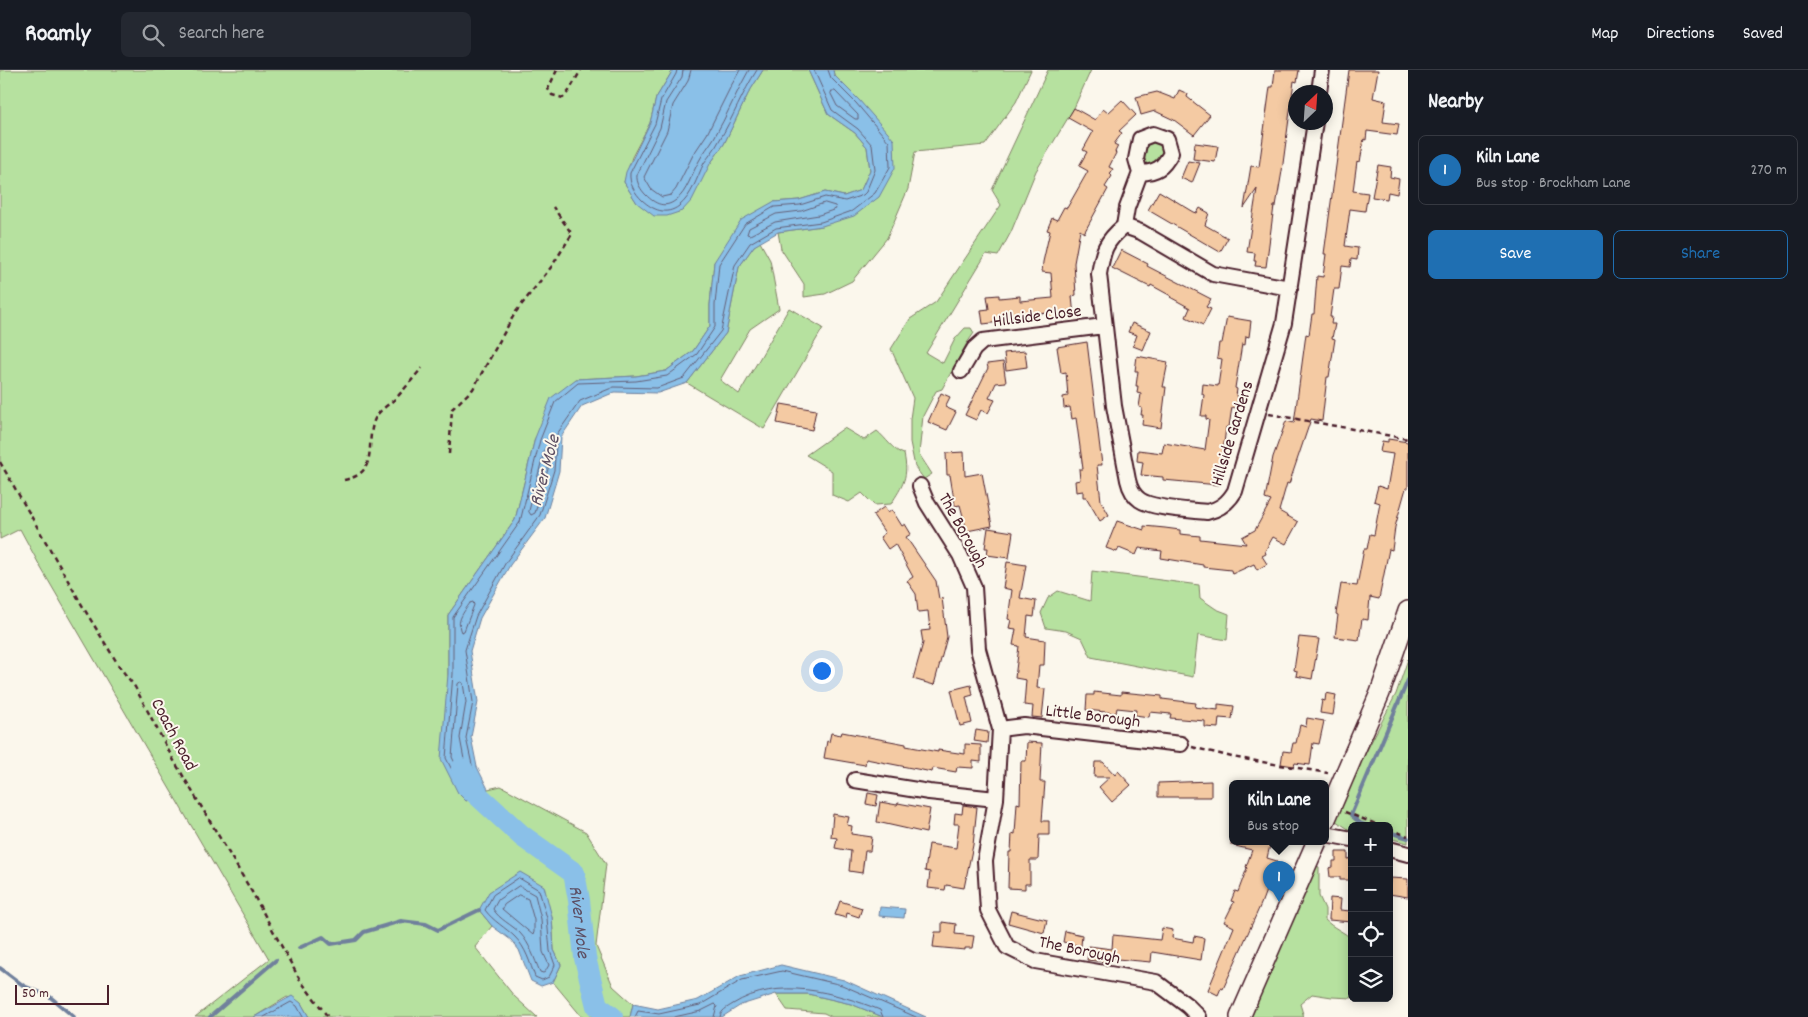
<!DOCTYPE html>
<meta charset="utf-8">
<style>
:root{--surface:#171b24;--page:#242831;--text:#f1f3f6;--muted:#9ea1a6;--line:#363941;--accent:#1f6fb2}
body{margin:0;font-family:Dekko,sans-serif;background:var(--page);color:var(--text)}
.controls{position:absolute;right:15px;bottom:15px;display:grid;overflow:hidden;border-radius:8px;box-shadow:0 2px 12px #0003}
.controls button{width:45px;height:45px;display:grid;place-items:center;padding:0;border:0;border-bottom:1px solid var(--line);background:var(--surface);color:var(--text);font:25px sans-serif}
.compass{position:absolute;left:1288px;top:15px;width:45px;height:45px;border-radius:50%;background:var(--surface);box-shadow:0 2px 12px #0003;rotate:25deg}
.scale{position:absolute;left:15px;bottom:12px;width:94px;box-sizing:border-box;padding-left:5px;border:2px solid #4a1f2b;border-top:0;font-size:14px;line-height:18px;white-space:nowrap;color:#4a1f2b;-webkit-text-stroke:4px #fbf7ec;paint-order:stroke}
.you{position:absolute;left:821px;top:600px;width:18px;height:18px;margin:-12px;border:4px solid #fff;border-radius:50%;background:#1a73e8;box-shadow:0 0 0 8px #1a73e833}
.badge{display:grid;place-items:center;width:32px;height:32px;border-radius:50%;background:var(--accent);color:#fff;font-size:16px;font-weight:700}
.pin{position:absolute;translate:-50% -41px;filter:drop-shadow(0 1px 2px #0008)}
.pin::after{content:'';position:absolute;top:26px;width:18px;height:15px;background:inherit;clip-path:polygon(0 0,100% 0,50% 100%)}
.popup{position:absolute;left:1229px;top:710px;width:100px;height:65px;box-sizing:border-box;display:grid;place-content:center;border-radius:8px;background:var(--surface);filter:drop-shadow(0 1px 4px #0005);font-size:16px;white-space:nowrap;color:var(--muted)}
.popup b{font-size:19px;color:var(--text)}
.popup::after{content:'';position:absolute;left:50%;top:100%;margin-left:-10px;border:10px solid transparent;border-top-color:var(--surface)}
.list{margin:0;padding:0;list-style:none}
h2{display:flex;justify-content:space-between;align-items:center;height:65px;margin:0;padding:0 20px;font-size:21px}
h2 small{font-size:16px;font-weight:400;color:var(--muted)}
.list li{display:grid;grid-template-columns:32px 1fr auto;gap:15px;align-items:center;box-sizing:border-box;height:70px;margin:0 10px 10px;padding:0 10px;border:1px solid var(--line);border-radius:8px}
.list b{display:block;font-size:19px;white-space:nowrap}
.list p{margin:0;font-size:16px;white-space:nowrap;color:var(--muted)}
.list em{font-size:16px;font-style:normal;color:var(--muted)}
.actions{display:flex;gap:10px;padding:15px 20px}
.actions a{flex:1;padding:11px 0;border:1px solid var(--accent);border-radius:8px;text-align:center;font-size:18px;color:var(--accent)}
.actions .main{background:var(--accent);color:#fff}
.icon{flex:none;width:28px;height:28px;fill:none;stroke:currentColor;stroke-width:2;stroke-linecap:round;stroke-linejoin:round}
.map{position:relative;flex:none;width:1408px;height:947px;overflow:hidden}
header{display:flex;align-items:center;gap:30px;box-sizing:border-box;height:70px;padding:0 25px;background:var(--surface);border-bottom:1px solid var(--line)}
header strong{font-size:24px}
nav{display:flex;gap:28px;margin-inline-start:auto;font-size:18px}
.search{width:350px;height:45px;background:var(--page);display:flex;align-items:center;gap:12px;box-sizing:border-box;padding:0 18px;border-radius:8px;color:var(--muted);font-size:19px}
main{display:flex}
aside{flex:1;background:var(--surface)}
.map>svg:first-child{display:block}
.green{fill:#b6e19f;stroke:#808065}
.water{fill:#8ac0e8;stroke:#70809c}
.lines{fill:none;stroke-linecap:round;stroke-linejoin:round}
.shore{stroke:#645f77;stroke-width:1}
.stream{stroke:#70809c;stroke-width:4}
.river{stroke:#8ac0e8;stroke-width:22}
.building{fill:#f4caa3;stroke:#4a1f2b}
.street-casing{stroke:#4a1f2b;stroke-width:18}
.secondary-casing{stroke:#4a1f2b;stroke-width:22}
.path{stroke:#4a1f2b;stroke-width:2.5;stroke-dasharray:5 4;stroke-linecap:butt}
.street{stroke:#fbf7ec;stroke-width:14}
.secondary{stroke:#fbf7ec;stroke-width:19}
.labels{text-anchor:middle;stroke-width:4;stroke-linejoin:round;paint-order:stroke}
.street-label{font-size:18px;fill:#4a1f2b;stroke:#fbf7ec}
.water-label{font-size:19px;font-style:italic;fill:#5d4f64;stroke:#fbf7ec}
</style>
<header>
<strong>Roamly</strong>
<div class="search"><svg class="icon" aria-label="search" viewBox="0 0 24 24"><circle cx="10" cy="10" r="6"/><path d="M15 15l6 6"/></svg>Search here</div>
<nav><a>Map</a><a>Directions</a><a>Saved</a></nav>
</header>
<main>
<div class="map">
<svg width="1408" height="947" viewBox="0 0 1408 947">
<rect width="100%" height="100%" fill="#fbf7ec"/>
<filter id="ink" filterUnits="userSpaceOnUse"><feTurbulence type="fractalNoise" baseFrequency=".02" numOctaves="2"/><feDisplacementMap in="SourceGraphic" scale="10" xChannelSelector="R" yChannelSelector="G"/><feConvolveMatrix kernelMatrix="1 2 1 2 8 2 1 2 1" color-interpolation-filters="sRGB"/></filter>
<g filter="url(#ink)">
<!-- green -->
<path class="green" d="M 0,0 L 673,0 L 656,28 L 650,53 L 632,87 L 624,112 L 637,133 L 710,94 L 724,74 L 748,24 L 763,0 L 808,0 L 828,44 L 855,63 L 867,77 L 870,100 L 861,120 L 844,126 L 825,122 L 799,130 L 773,132 L 714,192 L 710,235 L 710,256 L 693,281 L 666,301 L 636,306 L 576,309 L 535,368 L 515,450 L 448,545 L 448,604 L 466,731 L 488,719 L 501,716 L 586,762 L 606,794 L 596,876 L 613,916 L 633,934 L 630,947 L 582,947 L 553,912 L 561,895 L 554,880 L 552,847 L 479,840 L 492,856 L 475,877 L 514,926 L 537,947 L 309,947 L 301,933 L 287,927 L 254,947 L 195,947 L 269,889 L 41,498 L 20,459 L 0,469 Z
M 833,0 L 1031,0 L 1016,32 L 985,75 L 915,82 L 908,119 L 887,168 L 852,211 L 825,224 L 804,227 L 804,214 L 781,179 L 778,162 L 822,156 L 879,127 L 859,30 L 834,5 Z
M 1048,0 L 1091,0 L 1074,38 L 1036,101 L 1011,162 L 998,186 L 986,184 L 926,283 L 943,293 L 955,269 L 965,258 L 971,258 L 974,263 L 967,273 L 942,319 L 936,321 L 923,346 L 919,384 L 932,404 L 924,409 L 915,397 L 910,372 L 910,349 L 913,328 L 891,279 L 910,249 L 936,232 L 1001,135 L 992,120 Z
M 1149,69 L 1158,70 L 1164,78 L 1165,86 L 1149,99 L 1142,95 L 1144,75 Z
M 760,172 L 770,190 L 779,239 L 750,259 L 720,310 L 739,324 L 789,238 L 823,258 L 764,359 L 687,313 L 726,263 L 739,197 L 754,176 Z
M 844,358 L 864,370 L 877,361 C 886,368 893,381 904,384 C 909,407 903,415 891,434 L 874,435 L 862,423 L 849,432 L 832,425 L 832,401 L 806,385 Z
M 1092,501 L 1199,515 L 1200,528 L 1216,539 L 1229,544 L 1227,570 L 1198,565 L 1193,607 L 1091,587 L 1082,568 L 1066,561 L 1046,558 L 1041,543 L 1048,528 L 1058,521 L 1090,531 Z
M 1408,589 L 1408,773 L 1389,768 L 1389,756 L 1352,756 L 1352,760 L 1350,760 L 1336,751 L 1334,744 L 1396,624 Z
M 1314,795 L 1319,797 L 1319,826 L 1325,839 L 1325,850 C 1333,858 1343,861 1352,869 L 1352,928 L 1332,927 L 1312,924 L 1300,934 L 1304,947 L 1243,947 Z
M 776,924 L 808,924 L 851,934 L 883,947 L 832,947 L 824,943 L 787,940 Z"/>
<!-- water -->
<path class="water" d="M 673,0 L 763,0 L 748,24 L 724,74 L 710,94 L 692,130 L 682,141 L 667,146 L 654,146 L 637,133 L 630,122 L 624,112 L 626,102 L 650,53 L 656,28 Z
M 808,0 L 833,0 L 834,5 L 859,30 L 894,70 L 895,98 L 879,127 L 854,146 L 822,156 L 778,162 L 754,176 L 739,197 L 726,263 L 687,313 L 658,323 L 615,322 L 582,336 L 561,367 L 559,401 L 545,448 L 510,495 L 480,548 L 470,581 L 478,632 L 471,667 L 477,697 L 488,719 L 466,731 L 458,723 L 441,689 L 448,604 L 448,545 L 515,450 L 535,368 L 551,328 L 576,309 L 636,306 L 666,301 L 693,281 L 710,256 L 710,235 L 714,192 L 741,150 L 773,132 L 799,130 L 825,122 L 844,126 L 861,120 L 870,100 L 867,77 L 855,63 L 828,44 Z
M 520,802 L 544,816 L 552,847 L 554,880 L 561,895 L 553,912 L 541,916 L 531,911 L 519,880 L 511,870 L 492,856 L 479,840 L 489,822 Z
M 880,837 L 905,839 L 904,848 L 879,846 Z
M 781,895 L 844,910 L 926,947 L 883,947 L 851,934 L 808,924 L 776,924 L 741,935 L 722,947 L 630,947 L 633,934 L 658,939 L 698,930 L 740,906 Z
M 292,926 L 301,933 L 309,947 L 254,947 Z"/>
<g class="lines">
<!-- shore -->
<path class="shore" d="M 677,0 L 676,4 L 661,30 L 655,54 L 630,103 C 629,114 635,123 642,130 C 653,140 666,146 679,136 C 692,126 697,107 704,93 C 709,86 715,79 719,71 C 733,48 742,23 757,0
M 683,0 L 682,7 L 666,32 L 660,58 L 637,105 C 636,112 641,120 646,125 C 655,134 665,139 676,130 C 687,122 692,103 699,91 C 703,83 709,76 714,68 C 727,46 736,22 749,0
M 691,0 L 688,11 L 673,35 L 667,61 L 644,107 L 651,119 L 662,127 L 671,125 L 676,119 L 693,85 L 707,64 L 731,16 L 740,0
M 814,0 L 832,40 L 858,59 L 872,75 L 875,100 L 866,122 L 863,125 L 845,131 L 825,127 L 800,135 L 774,137 L 745,154 L 719,194 L 715,235 L 715,257 L 697,284 L 667,306 L 636,311 L 578,313 L 555,332 L 540,370 L 520,452 L 453,547 L 453,604 L 446,688 L 462,720 L 466,724 L 481,716 L 473,699 L 466,668 L 473,632 L 465,580 L 476,546 L 506,492 L 540,445 L 554,400 L 557,364 L 580,331 L 614,317 L 657,318 L 684,308 L 721,261 L 735,195 L 750,173 L 776,158 L 821,152 L 852,141 L 875,123 L 890,97 L 889,72 L 856,33 L 831,8 L 828,0
M 832,21 L 835,21 L 858,45 L 858,49 L 855,49 L 837,36 L 831,24 Z
M 825,133 L 835,136 L 836,139 L 819,145 L 775,152 L 750,165 L 747,164 L 749,158 L 776,144 L 801,141 Z
M 545,379 L 549,381 L 548,399 L 535,443 L 531,445 L 529,442 Z
M 470,533 L 473,532 L 474,535 L 464,561 L 461,562 C 456,551 463,543 470,533 Z
M 461,612 L 463,613 L 466,632 L 460,668 L 466,700 L 473,713 L 469,717 L 466,716 L 452,687 L 458,614 Z
M 519,808 L 539,820 L 547,848 L 550,881 L 555,895 L 549,907 L 542,910 L 535,907 C 530,893 526,878 515,867 C 505,857 494,852 485,840 L 493,825 Z
M 519,816 L 535,825 L 541,849 L 543,882 L 549,895 L 545,902 L 543,903 L 540,902 C 534,888 530,874 520,863 C 511,854 500,850 493,839 L 498,830 Z
M 519,825 L 528,829 L 534,850 L 534,862 L 533,865 L 502,839 L 504,835 Z
M 264,947 L 291,932 L 297,936 L 303,947
M 635,947 L 638,941 L 659,944 L 700,935 L 742,910 L 782,901 L 842,915 L 916,947
M 674,947 L 701,941 L 715,934 L 717,936 L 714,947
M 720,947 C 721,940 727,938 733,934 C 778,906 835,922 880,940 L 883,947"/>
<!-- stream -->
<path class="stream" d="M 1368,756 L 1360,753 L 1351,745 L 1408,610
M 1389,762 L 1408,768
M 299,878 L 323,867 L 331,874 L 356,870 L 364,862 L 401,851 L 426,854 L 438,860 L 479,840
M 0,898 L 24,916 L 49,926 L 74,947
M 210,947 L 276,890"/>
<!-- river -->
<path class="river" id="s1" d="M 462,699 L 472,720 L 522,766 L 574,803 L 579,830 L 585,888 L 597,936 L 612,947"/>
</g>
<!-- building -->
<path class="building" d="M 1275,0 L 1299,0 L 1297,12 L 1294,11 L 1282,101 L 1276,136 L 1274,136 L 1266,197 L 1255,196 L 1256,191 L 1254,191 L 1255,183 L 1247,182 L 1257,119 L 1244,138 L 1251,96 L 1259,97 L 1270,17 L 1273,17 Z
M 1349,0 L 1378,0 L 1373,28 L 1386,31 L 1383,52 L 1399,54 L 1397,65 L 1367,61 L 1366,70 L 1364,69 L 1360,92 L 1357,91 L 1353,121 L 1368,123 L 1365,141 L 1350,139 L 1345,176 L 1358,178 L 1357,190 L 1351,189 L 1350,197 L 1342,196 L 1339,219 L 1334,219 L 1330,247 L 1332,247 L 1331,254 L 1335,254 L 1332,268 L 1335,269 L 1329,307 L 1327,307 L 1322,351 L 1311,349 L 1289,414 L 1287,413 L 1279,441 L 1298,452 L 1286,474 L 1273,467 L 1265,481 L 1266,484 L 1262,486 L 1267,494 L 1257,500 L 1254,494 L 1232,504 L 1231,500 L 1203,497 L 1203,495 L 1161,488 L 1162,481 L 1139,478 L 1136,485 L 1119,478 L 1117,482 L 1106,478 L 1117,451 L 1144,460 L 1144,456 L 1165,458 L 1180,460 L 1180,464 L 1200,466 L 1200,469 L 1246,474 L 1242,467 L 1255,460 L 1271,431 L 1265,429 L 1273,387 L 1286,351 L 1294,353 L 1306,264 L 1309,265 L 1312,244 L 1314,244 L 1317,206 L 1323,207 L 1326,184 L 1324,184 Z
M 1179,20 L 1188,24 L 1187,27 L 1210,45 L 1194,65 L 1174,50 L 1155,41 L 1141,45 L 1136,27 L 1157,22 L 1175,29 Z
M 1122,30 L 1136,45 L 1119,61 L 1122,63 L 1114,74 L 1118,76 L 1115,82 L 1116,83 L 1109,97 L 1113,99 L 1110,104 L 1112,106 L 1105,117 L 1108,119 L 1084,163 L 1080,160 L 1074,193 L 1076,225 L 1072,226 L 1074,247 L 1048,249 L 1048,243 L 1027,245 L 1028,249 L 983,254 L 981,240 L 989,239 L 987,226 L 999,225 L 999,228 L 1020,226 L 1020,231 L 1053,228 L 1051,203 L 1042,202 L 1043,192 L 1050,161 L 1047,160 L 1052,148 L 1057,150 L 1064,137 L 1067,138 L 1088,101 L 1079,96 L 1087,82 L 1083,80 L 1093,62 L 1068,48 L 1074,38 L 1095,50 L 1103,39 L 1108,43 Z
M 1195,73 L 1218,76 L 1215,92 L 1193,89 Z
M 1188,91 L 1200,93 L 1192,113 L 1181,108 Z
M 1378,95 L 1391,97 L 1390,107 L 1399,109 L 1397,124 L 1388,122 L 1387,129 L 1372,127 Z
M 1159,121 L 1194,142 L 1197,143 L 1200,138 L 1209,143 L 1205,155 L 1228,168 L 1220,182 L 1148,140 Z
M 1121,180 L 1148,194 L 1147,196 L 1211,229 L 1206,237 L 1211,239 L 1203,255 L 1186,247 L 1190,238 L 1170,227 L 1171,226 L 1151,215 L 1150,217 L 1112,198 Z
M 1227,247 L 1251,251 L 1249,267 L 1246,266 L 1245,275 L 1242,274 L 1235,318 L 1237,319 L 1236,326 L 1238,326 L 1236,338 L 1232,337 L 1229,357 L 1226,357 L 1219,415 L 1163,410 L 1163,407 L 1141,405 L 1143,392 L 1137,391 L 1138,380 L 1162,383 L 1164,373 L 1205,380 L 1209,350 L 1206,349 L 1206,346 L 1201,346 L 1204,325 L 1202,324 L 1203,314 L 1218,316 L 1222,289 L 1217,288 L 1219,273 L 1222,273 Z
M 1132,253 L 1151,261 L 1143,280 L 1133,276 L 1137,265 L 1128,262 Z
M 1087,272 L 1102,395 L 1097,395 L 1101,431 L 1109,445 L 1100,451 L 1086,427 L 1083,427 L 1083,421 L 1076,422 L 1075,411 L 1080,410 L 1079,399 L 1083,399 L 1076,348 L 1072,349 L 1070,337 L 1064,338 L 1063,327 L 1068,326 L 1066,302 L 1061,303 L 1057,277 Z
M 1025,281 L 1027,297 L 1006,300 L 1004,283 Z
M 1137,286 L 1168,292 L 1163,317 L 1166,317 L 1161,358 L 1142,355 L 1143,345 L 1141,345 L 1142,338 L 1139,337 L 1141,324 L 1137,323 L 1138,316 L 1136,316 L 1138,301 L 1135,301 Z
M 1003,292 L 1006,312 L 996,313 L 989,328 L 995,330 L 988,343 L 981,340 L 976,350 L 965,345 L 988,298 L 987,294 Z
M 941,323 L 950,327 L 945,337 L 956,342 L 947,360 L 928,352 Z
M 781,334 L 816,340 L 812,360 L 777,353 Z
M 1388,369 L 1408,372 L 1408,418 L 1406,418 L 1395,457 L 1392,480 L 1389,479 L 1379,529 L 1370,527 L 1368,550 L 1362,549 L 1359,570 L 1335,567 L 1338,545 L 1336,544 L 1341,514 L 1357,516 L 1364,479 L 1367,479 L 1370,464 L 1374,465 L 1380,433 L 1374,431 L 1378,416 L 1387,419 L 1393,384 L 1380,382 L 1382,371 L 1388,372 Z
M 964,382 L 965,406 L 982,403 L 992,456 L 967,461 L 960,435 L 955,436 L 950,405 L 947,405 L 946,383 Z
M 884,437 L 888,443 L 892,440 L 902,456 L 905,454 L 911,464 L 906,467 L 936,511 L 939,529 L 942,528 L 947,567 L 934,615 L 913,609 L 923,573 L 921,561 L 930,560 L 928,541 L 918,542 L 916,524 L 907,511 L 913,507 L 895,474 L 888,479 L 880,467 L 885,463 L 873,445 Z
M 988,458 L 1013,462 L 1009,488 L 987,485 L 988,478 L 985,478 Z
M 1007,492 L 1026,495 L 1020,528 L 1036,531 L 1034,547 L 1028,546 L 1026,567 L 1045,570 L 1044,595 L 1039,595 L 1037,618 L 1045,619 L 1042,648 L 1032,647 L 1033,636 L 1024,635 L 1026,610 L 1015,608 L 1019,576 L 1013,575 L 1016,559 L 1009,558 L 1011,550 L 1008,549 L 1012,520 L 1003,518 Z
M 1299,567 L 1319,569 L 1312,609 L 1296,606 L 1297,601 L 1294,600 Z
M 971,615 L 973,625 L 966,627 L 972,653 L 960,656 L 951,620 Z
M 1094,622 L 1121,625 L 1121,622 L 1162,626 L 1162,629 L 1196,633 L 1195,637 L 1218,640 L 1218,634 L 1234,636 L 1232,649 L 1219,648 L 1218,658 L 1205,657 L 1205,651 L 1170,648 L 1171,644 L 1150,642 L 1149,647 L 1135,645 L 1136,640 L 1117,638 L 1116,643 L 1086,640 L 1087,625 L 1094,625 Z
M 1326,623 L 1336,625 L 1333,645 L 1320,643 L 1322,630 L 1325,631 Z
M 1307,648 L 1324,651 L 1319,674 L 1313,673 L 1310,695 L 1295,693 L 1294,696 L 1281,694 L 1283,681 L 1291,682 L 1293,673 L 1296,673 L 1300,655 L 1306,657 Z
M 976,660 L 988,662 L 987,673 L 974,671 Z
M 842,662 L 906,674 L 906,676 L 938,682 L 938,680 L 965,684 L 965,674 L 981,675 L 981,692 L 973,691 L 973,698 L 957,697 L 956,702 L 933,698 L 932,702 L 866,689 L 865,695 L 824,688 L 827,671 L 829,672 L 831,663 L 841,665 Z
M 1027,672 L 1042,673 L 1040,712 L 1045,712 L 1042,751 L 1049,751 L 1049,765 L 1039,765 L 1038,790 L 1030,790 L 1030,814 L 1025,814 L 1025,819 L 1008,818 L 1009,782 L 1011,782 L 1012,763 L 1015,764 L 1017,733 L 1020,734 L 1021,691 L 1026,691 Z
M 1095,692 L 1103,692 L 1115,705 L 1118,701 L 1131,715 L 1112,732 L 1099,717 L 1110,707 L 1094,707 Z
M 1211,711 L 1211,727 L 1158,727 L 1158,713 Z
M 868,723 L 878,725 L 876,736 L 866,734 Z
M 880,732 L 897,735 L 898,733 L 930,739 L 926,763 L 877,752 Z
M 963,735 L 977,737 L 973,775 L 964,818 L 946,815 L 945,820 L 928,818 L 930,802 L 925,801 L 929,774 L 956,778 L 959,754 L 954,754 L 955,743 L 962,744 Z
M 833,744 L 849,747 L 847,755 L 852,756 L 851,764 L 872,767 L 870,781 L 865,781 L 862,803 L 849,801 L 851,781 L 835,778 L 837,768 L 831,767 Z
M 1231,771 L 1271,771 L 1267,788 L 1277,791 L 1261,834 L 1223,919 L 1221,918 L 1218,925 L 1208,920 L 1234,857 L 1224,852 L 1234,832 L 1231,831 L 1235,821 L 1238,822 L 1247,798 L 1246,797 L 1252,780 L 1231,775 Z
M 1336,782 L 1348,782 L 1348,789 L 1352,788 L 1352,810 L 1340,810 L 1340,807 L 1330,807 L 1329,798 L 1333,797 L 1333,791 L 1336,791 Z
M 1390,808 L 1408,809 L 1408,827 L 1389,824 Z
M 1330,828 L 1341,829 L 1340,840 L 1351,841 L 1351,852 L 1329,850 Z
M 840,831 L 862,838 L 859,847 L 847,843 L 846,848 L 835,845 Z
M 1011,841 L 1047,850 L 1044,863 L 1008,853 Z
M 942,852 L 956,854 L 955,864 L 974,866 L 972,878 L 965,878 L 965,880 L 933,877 L 935,862 L 942,862 Z
M 1162,858 L 1173,860 L 1172,868 L 1193,872 L 1194,866 L 1204,868 L 1201,890 L 1152,882 L 1151,892 L 1106,888 L 1106,892 L 1087,890 L 1089,876 L 1112,879 L 1113,865 L 1160,870 Z
M 1065,861 L 1082,865 L 1081,876 L 1063,872 Z"/>
<g class="lines">
<defs>
<path id="street" d="M 1319,22 L 1322,0
M 1140,103 C 1157,102 1163,98 1171,83 L 1167,69 L 1153,64 L 1140,69 L 1136,89 L 1140,103 L 1127,138 L 1124,156 C 1105,172 1103,180 1099,204 L 1114,336 L 1128,410 C 1130,419 1133,425 1140,430 C 1153,439 1191,440 1207,442 C 1220,439 1228,433 1235,421 L 1284,253 L 1315,52
M 1124,156 L 1141,162 L 1213,204 L 1290,218
M 961,301 L 974,279 L 983,271 L 1104,256
M 920,416 L 927,433 L 960,485 L 974,517 L 978,579 L 1000,659 L 996,729 L 985,791 L 988,840 L 1007,877 L 1035,891 L 1156,912 L 1188,936 L 1199,947
M 1000,659 L 1024,656 L 1181,674
M 855,710 L 929,722 L 996,729
M 1325,764 L 1352,769
M 1389,779 L 1408,784"/>
<path id="secondary" d="M 1325,751 L 1380,623 L 1408,541
M 1240,947 L 1317,771"/>
</defs>
<!-- street casing -->
<use href="#street" class="street-casing"/>
<!-- secondary casing -->
<use href="#secondary" class="secondary-casing"/>
<!-- path -->
<path class="path" d="M 557,0 L 548,19 L 552,25 L 563,28 L 569,21 L 581,0
M 1269,344 L 1408,369
M 449,384 L 452,339 L 473,319 L 515,243 L 552,196 L 572,164 L 553,137
M 0,392 L 86,542 L 119,596 L 135,617 L 173,689 L 252,822 L 300,910 L 328,947
M 344,410 C 378,403 366,379 373,354 C 376,341 388,336 396,328 C 405,319 413,308 422,298
M 1192,677 L 1232,687 L 1328,703
M 1345,742 L 1381,756
M 1389,759 L 1408,766"/>
<!-- street -->
<use href="#street" class="street"/>
<!-- secondary -->
<use href="#secondary" class="secondary"/>
</g>
</g>
<g class="labels">
<!-- street labels -->
<g class="street-label">
<text transform="translate(1037 245) rotate(-7)" y="6">Hillside Close</text>
<text transform="translate(1231 363) rotate(-73)" y="6">Hillside Gardens</text>
<text transform="translate(964 460) rotate(61)" y="6">The Borough</text>
<text transform="translate(1093 645) rotate(7)" y="6">Little Borough</text>
<text transform="translate(175 664) rotate(62)" y="6">Coach Road</text>
<text transform="translate(1080 879) rotate(12)" y="6">The Borough</text>
</g>
<!-- water labels -->
<g class="water-label">
<text transform="translate(543 400) rotate(-75)" y="7">River Mole</text>
<text dy="7" stroke="none"><textPath href="#s1" startOffset="204">River Mole</textPath></text>
</g>
</g>
</svg>
<div class="controls">
<button>+</button>
<button>−</button>
<button><svg class="icon" aria-label="locate" viewBox="0 0 24 24"><circle cx="12" cy="12" r="6"/><path d="M12 2v4M12 18v4M2 12h4M18 12h4"/></svg></button>
<button><svg class="icon" aria-label="layers" viewBox="0 0 24 24"><path d="M12 4l9 5-9 5-9-5zM3 14l9 5 9-5"/></svg></button>
</div>
<svg class="compass" viewBox="-18 -18 36 36"><path d="M0-13l5 13h-10z" fill="#e53935"/><path d="M0 13l5-13h-10z" fill="#9ea1a6"/></svg>
<div class="scale">50 m</div>
<div class="you"></div>
<div class="pin badge" style="left:1279px;top:832px">1</div>
<div class="popup"><b>Kiln Lane</b>Bus stop</div>
</div>
<aside>
<h2>Nearby<small></small></h2>
<ul class="list">
<li><span class="badge">1</span><div><b>Kiln Lane</b><p>Bus stop · Brockham Lane</p></div><em>270 m</em></li>
</ul>
<div class="actions"><a class="main">Save</a><a>Share</a></div>
</aside>
</main>
